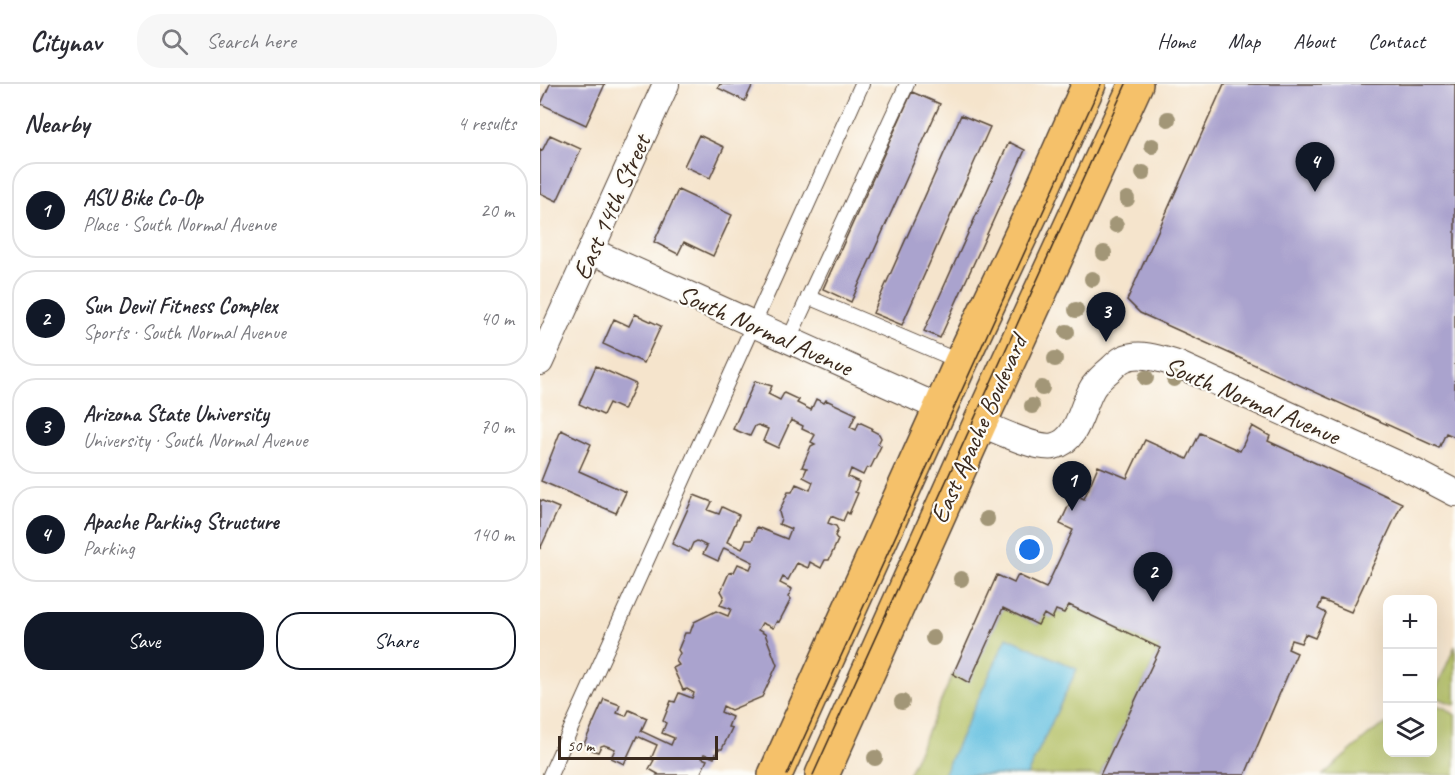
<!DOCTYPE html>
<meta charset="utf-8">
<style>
:root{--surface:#fff;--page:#f7f7f7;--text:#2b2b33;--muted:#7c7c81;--line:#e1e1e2;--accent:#111827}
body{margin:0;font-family:Caveat,sans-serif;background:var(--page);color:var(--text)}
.controls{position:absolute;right:18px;bottom:18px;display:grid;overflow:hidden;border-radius:12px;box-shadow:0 6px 24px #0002}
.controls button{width:54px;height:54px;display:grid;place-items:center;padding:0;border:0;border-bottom:2px solid var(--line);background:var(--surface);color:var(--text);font:30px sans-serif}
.scale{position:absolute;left:18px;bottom:15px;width:160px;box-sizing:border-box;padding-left:6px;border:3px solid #3b2a1e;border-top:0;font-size:16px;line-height:21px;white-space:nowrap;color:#3b2a1e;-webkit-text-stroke:4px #fdfcf7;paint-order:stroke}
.you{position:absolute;left:490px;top:466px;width:21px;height:21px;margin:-15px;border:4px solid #fff;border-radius:50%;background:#1a73e8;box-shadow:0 0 0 9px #1a73e833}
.badge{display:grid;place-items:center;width:39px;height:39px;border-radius:50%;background:var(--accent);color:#fff;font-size:20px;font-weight:700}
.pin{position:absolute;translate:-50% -50px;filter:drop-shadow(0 2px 3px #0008)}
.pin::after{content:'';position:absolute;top:32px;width:21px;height:18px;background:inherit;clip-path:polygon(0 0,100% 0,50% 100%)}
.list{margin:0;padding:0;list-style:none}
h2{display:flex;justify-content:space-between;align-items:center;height:78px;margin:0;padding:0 24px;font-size:26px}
h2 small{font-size:20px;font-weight:400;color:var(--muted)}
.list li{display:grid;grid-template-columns:39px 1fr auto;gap:18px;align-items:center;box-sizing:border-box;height:96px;margin:0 12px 12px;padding:0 12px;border:2px solid var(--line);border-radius:24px}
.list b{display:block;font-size:22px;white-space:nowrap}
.list p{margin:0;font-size:20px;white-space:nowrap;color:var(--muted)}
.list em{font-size:20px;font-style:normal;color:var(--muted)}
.actions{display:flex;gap:12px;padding:18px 24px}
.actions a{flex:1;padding:14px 0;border:2px solid var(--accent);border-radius:24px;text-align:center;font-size:21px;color:var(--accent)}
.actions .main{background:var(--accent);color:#fff}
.icon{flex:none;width:33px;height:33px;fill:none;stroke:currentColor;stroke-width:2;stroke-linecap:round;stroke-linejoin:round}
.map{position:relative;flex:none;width:915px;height:691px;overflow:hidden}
header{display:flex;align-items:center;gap:36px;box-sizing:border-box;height:84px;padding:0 30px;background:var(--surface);border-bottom:2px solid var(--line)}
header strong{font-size:28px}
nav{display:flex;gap:33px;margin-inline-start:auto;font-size:21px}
.search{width:420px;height:54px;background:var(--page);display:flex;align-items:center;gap:15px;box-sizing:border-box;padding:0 21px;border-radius:24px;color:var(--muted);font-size:22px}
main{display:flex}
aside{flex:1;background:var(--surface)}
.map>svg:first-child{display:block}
.green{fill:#b1be60;stroke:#76743f;stroke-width:1.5}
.water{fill:#62bfe0;stroke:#4e747f;stroke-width:1.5}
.building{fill:#aaa3ce}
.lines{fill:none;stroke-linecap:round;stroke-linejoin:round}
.service-casing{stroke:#574638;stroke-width:16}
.minor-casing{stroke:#574638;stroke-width:28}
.primary-casing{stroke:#574638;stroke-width:36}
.service{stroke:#fff;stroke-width:14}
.minor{stroke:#fff;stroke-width:26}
.primary{stroke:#f5c16b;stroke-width:33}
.tram{stroke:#3b2a1e;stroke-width:1.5}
.tree{fill:#a29677}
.labels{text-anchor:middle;stroke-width:4.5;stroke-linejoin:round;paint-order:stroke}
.street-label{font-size:26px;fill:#3b2a1e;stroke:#fdfcf7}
</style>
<header>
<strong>Citynav</strong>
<div class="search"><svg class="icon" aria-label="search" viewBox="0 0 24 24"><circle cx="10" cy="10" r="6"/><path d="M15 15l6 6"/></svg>Search here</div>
<nav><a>Home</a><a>Map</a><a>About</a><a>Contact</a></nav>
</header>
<main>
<aside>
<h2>Nearby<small>4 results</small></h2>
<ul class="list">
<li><span class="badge">1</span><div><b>ASU Bike Co-Op</b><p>Place · South Normal Avenue</p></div><em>20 m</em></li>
<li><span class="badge">2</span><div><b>Sun Devil Fitness Complex</b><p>Sports · South Normal Avenue</p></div><em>40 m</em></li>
<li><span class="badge">3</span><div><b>Arizona State University</b><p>University · South Normal Avenue</p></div><em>70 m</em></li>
<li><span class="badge">4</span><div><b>Apache Parking Structure</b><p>Parking</p></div><em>140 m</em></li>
</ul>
<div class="actions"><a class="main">Save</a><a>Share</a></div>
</aside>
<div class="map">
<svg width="915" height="691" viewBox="0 0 915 691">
<rect width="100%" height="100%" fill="#fdfcf7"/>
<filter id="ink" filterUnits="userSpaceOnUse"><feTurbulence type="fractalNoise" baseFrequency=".0167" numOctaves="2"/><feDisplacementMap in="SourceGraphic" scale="12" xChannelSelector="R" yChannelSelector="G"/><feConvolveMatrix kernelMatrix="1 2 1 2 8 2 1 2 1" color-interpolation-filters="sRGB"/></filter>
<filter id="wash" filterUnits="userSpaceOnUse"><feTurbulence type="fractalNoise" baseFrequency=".008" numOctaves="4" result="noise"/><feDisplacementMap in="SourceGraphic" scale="24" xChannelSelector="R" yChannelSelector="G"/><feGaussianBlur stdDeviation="1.35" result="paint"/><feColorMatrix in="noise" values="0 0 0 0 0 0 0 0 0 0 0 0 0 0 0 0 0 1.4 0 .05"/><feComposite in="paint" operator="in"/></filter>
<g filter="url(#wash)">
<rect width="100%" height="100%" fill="#f5e4cc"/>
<!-- green -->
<path class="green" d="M 529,521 L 620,564 L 560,691 L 368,691 L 413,590 L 428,598 L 463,524 L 498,541 L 504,530 L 512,534 L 516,526 L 524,529 Z
M 915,562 L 915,621 L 893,612 Z
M 893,621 L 903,623 L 915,631 L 915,691 L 783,691 L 831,649 L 847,639 L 848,668 L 892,668 Z"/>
<!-- water -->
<path class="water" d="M 467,553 L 537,585 L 487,691 L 403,691 Z"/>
<g id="blocks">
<!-- building -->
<path class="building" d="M 10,0 L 65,0 L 46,41 L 1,20 Z
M 180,0 L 213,0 L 205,17 L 178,4 Z
M 684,0 L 915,0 L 915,353 L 906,349 L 899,364 L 600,229 L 587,216 Z
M 372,8 L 400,20 L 311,218 L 283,205 Z
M 421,31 L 450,43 L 362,241 L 333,229 Z
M 10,51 L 41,65 L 17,117 L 0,109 L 0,66 L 2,67 Z
M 159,51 L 184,63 L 170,94 L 144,82 Z
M 469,58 L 485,66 L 400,254 L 384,247 Z
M 138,106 L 192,131 L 173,172 L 144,158 L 138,170 L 114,158 Z
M 95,230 L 121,242 L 104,279 L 63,260 L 74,235 L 89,242 Z
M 56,282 L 96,300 L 84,326 L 69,319 L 63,331 L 39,320 Z
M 215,297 L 232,302 L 228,310 L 240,316 L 244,309 L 259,316 L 257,319 L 271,326 L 276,315 L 284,319 L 286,316 L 316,330 L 310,343 L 316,346 L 319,338 L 332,344 L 331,346 L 339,350 L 341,354 L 338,360 L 341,362 L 331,383 L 326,385 L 323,391 L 311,385 L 308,393 L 319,398 L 315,408 L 318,409 L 309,430 L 307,428 L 303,437 L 291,432 L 288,439 L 296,442 L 298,446 L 295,452 L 298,456 L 289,476 L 285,476 L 281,484 L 270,478 L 268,484 L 257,479 L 248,496 L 243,493 L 240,499 L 252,505 L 248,513 L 251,515 L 239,538 L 237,537 L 233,544 L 222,539 L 218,546 L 225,550 L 237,581 L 222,613 L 191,626 L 183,622 L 181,628 L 192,633 L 188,643 L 192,644 L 182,665 L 178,665 L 174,674 L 164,670 L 162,674 L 167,676 L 160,691 L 117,691 L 118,690 L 109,685 L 114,676 L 111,675 L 117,661 L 97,652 L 84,680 L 71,674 L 75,665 L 64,661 L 61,662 L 58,668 L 52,666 L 53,664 L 44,660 L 64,615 L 80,621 L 77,629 L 86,632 L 89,626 L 107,634 L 101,647 L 131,661 L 134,654 L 122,649 L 126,639 L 123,637 L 131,617 L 135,618 L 139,609 L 152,614 L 154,609 L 147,605 L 143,606 L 133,584 L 139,581 L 136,577 L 140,569 L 138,566 L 145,549 L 150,549 L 154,538 L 176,527 L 188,532 L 191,525 L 180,521 L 184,512 L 181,507 L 189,489 L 194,488 L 198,480 L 210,485 L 213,478 L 184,464 L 178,477 L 163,470 L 167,462 L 157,457 L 153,459 L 149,468 L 132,460 L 154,411 L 172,418 L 168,426 L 179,430 L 182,423 L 199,431 L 187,458 L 202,465 L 206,456 L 212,456 L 217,443 L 247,455 L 251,445 L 239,440 L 241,435 L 239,428 L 248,408 L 252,408 L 256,400 L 270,406 L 273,398 L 263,393 L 267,384 L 262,383 L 271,362 L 275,360 L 271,358 L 275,351 L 262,345 L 263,342 L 251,336 L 238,364 L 223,357 L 228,345 L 218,341 L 215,342 L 210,352 L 193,345 Z
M 712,342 L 730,352 L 728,357 L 862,419 L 811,528 L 782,516 L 778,525 L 786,529 L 775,554 L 765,550 L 761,559 L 751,556 L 748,565 L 757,569 L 705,691 L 560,691 L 620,564 L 529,521 L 524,529 L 516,526 L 512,535 L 504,530 L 498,541 L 463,524 L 429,599 L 413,590 L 457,491 L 474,499 L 478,491 L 506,504 L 533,446 L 520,440 L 534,410 L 544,415 L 558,382 L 587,394 L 605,356 L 647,375 L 660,349 L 700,367 Z
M 21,346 L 51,360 L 39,387 L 86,408 L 76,429 L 1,397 Z
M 0,416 L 19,424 L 0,465 Z"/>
</g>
</g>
<g filter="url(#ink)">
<use href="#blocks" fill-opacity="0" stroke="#574638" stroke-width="1.5"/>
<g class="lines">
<defs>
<path id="service" d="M 268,213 L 421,278
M 248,257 L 367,0
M 10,691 L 322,0"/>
<path id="minor" d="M 51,167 L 400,324
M 0,278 L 126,0
M 440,339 C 456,346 498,366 514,362 C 539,356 541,322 553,303 C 558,296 566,289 572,284 C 575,281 579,277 583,275 C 599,267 621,275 637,280 L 873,387 L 915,409"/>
<path id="primary" d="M 235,691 L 421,278 L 492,128 L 549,0
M 282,691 L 440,339 L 596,0"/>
</defs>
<!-- service casing -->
<use href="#service" class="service-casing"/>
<!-- minor casing -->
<use href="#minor" class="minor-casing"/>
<!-- primary casing -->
<use href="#primary" class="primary-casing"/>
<!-- service -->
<use href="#service" class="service"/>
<!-- minor -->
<use href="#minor" class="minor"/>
<!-- primary -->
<use href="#primary" class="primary"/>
<!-- tram -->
<path class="tram" d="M 247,691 L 561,0
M 273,691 L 586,0"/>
</g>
<!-- trees -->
<g class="tree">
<circle cx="628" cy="35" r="8"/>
<circle cx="612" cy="62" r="8"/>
<circle cx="603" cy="89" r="8"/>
<circle cx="587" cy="115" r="8"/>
<circle cx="576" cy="141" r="8"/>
<circle cx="564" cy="169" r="8"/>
<circle cx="552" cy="195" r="8"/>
<circle cx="536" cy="226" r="8"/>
<circle cx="527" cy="248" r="8"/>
<circle cx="515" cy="275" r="8"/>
<circle cx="606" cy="294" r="8"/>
<circle cx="634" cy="295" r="8"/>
<circle cx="502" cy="304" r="8"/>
<circle cx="492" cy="322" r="8"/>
<circle cx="447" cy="435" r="8"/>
<circle cx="421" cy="495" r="8"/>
<circle cx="393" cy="554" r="8"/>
<circle cx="362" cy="618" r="8"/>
<circle cx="335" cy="674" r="8"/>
</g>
</g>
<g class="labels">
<!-- street labels -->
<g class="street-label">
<text transform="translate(71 123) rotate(-66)" y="9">East 14th Street</text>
<text transform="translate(225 246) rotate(24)" y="9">South Normal Avenue</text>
<text transform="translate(712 316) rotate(23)" y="9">South Normal Avenue</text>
<text transform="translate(438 345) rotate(-66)" y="9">East Apache Boulevard</text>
</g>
</g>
</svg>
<div class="controls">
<button>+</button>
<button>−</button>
<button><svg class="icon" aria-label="layers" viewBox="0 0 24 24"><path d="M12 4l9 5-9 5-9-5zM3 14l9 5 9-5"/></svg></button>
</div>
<div class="scale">50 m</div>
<div class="you"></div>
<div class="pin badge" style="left:532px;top:427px">1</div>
<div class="pin badge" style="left:613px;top:518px">2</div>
<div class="pin badge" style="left:566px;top:258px">3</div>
<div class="pin badge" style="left:775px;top:108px">4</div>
</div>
</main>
